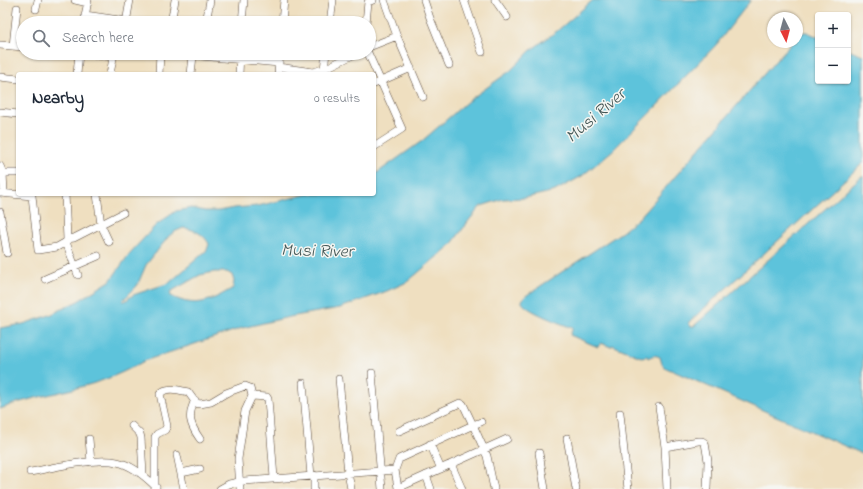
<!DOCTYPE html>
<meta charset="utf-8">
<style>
:root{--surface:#fff;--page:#f6f6f7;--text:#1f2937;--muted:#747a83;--line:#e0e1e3}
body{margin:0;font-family:"Indie Flower",sans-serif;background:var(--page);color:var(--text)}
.controls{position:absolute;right:12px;top:12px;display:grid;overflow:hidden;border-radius:4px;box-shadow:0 1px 3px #0004}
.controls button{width:36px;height:36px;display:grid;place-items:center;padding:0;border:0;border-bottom:1px solid var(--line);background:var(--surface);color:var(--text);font:20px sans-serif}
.compass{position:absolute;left:767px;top:12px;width:36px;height:36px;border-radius:50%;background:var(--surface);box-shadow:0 1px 3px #0004;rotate:174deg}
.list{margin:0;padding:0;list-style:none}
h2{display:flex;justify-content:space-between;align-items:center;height:52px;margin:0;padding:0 16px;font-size:17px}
h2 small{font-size:13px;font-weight:400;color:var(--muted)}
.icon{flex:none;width:22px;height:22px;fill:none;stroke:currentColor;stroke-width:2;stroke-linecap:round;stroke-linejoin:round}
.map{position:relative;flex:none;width:863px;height:489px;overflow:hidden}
.search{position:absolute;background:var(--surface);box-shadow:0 1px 3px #0004;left:16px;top:16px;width:360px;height:44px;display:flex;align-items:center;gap:10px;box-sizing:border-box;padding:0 14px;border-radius:22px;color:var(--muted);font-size:15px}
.panel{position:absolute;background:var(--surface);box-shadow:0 1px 3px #0004;left:16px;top:72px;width:360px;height:124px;border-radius:4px}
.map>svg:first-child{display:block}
.water{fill:#5dc3db;stroke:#4c767c;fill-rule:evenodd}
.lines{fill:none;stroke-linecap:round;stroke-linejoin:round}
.street-casing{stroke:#564536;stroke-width:8}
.street{stroke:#fff;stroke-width:7}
.labels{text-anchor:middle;stroke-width:3;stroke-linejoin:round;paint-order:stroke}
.water-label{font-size:18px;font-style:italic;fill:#455857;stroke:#f6f6f2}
</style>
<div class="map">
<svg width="863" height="489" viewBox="0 0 863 489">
<rect width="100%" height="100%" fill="#f6f6f2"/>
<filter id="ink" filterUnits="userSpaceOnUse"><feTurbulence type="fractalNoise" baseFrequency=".025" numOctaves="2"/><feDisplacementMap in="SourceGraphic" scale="8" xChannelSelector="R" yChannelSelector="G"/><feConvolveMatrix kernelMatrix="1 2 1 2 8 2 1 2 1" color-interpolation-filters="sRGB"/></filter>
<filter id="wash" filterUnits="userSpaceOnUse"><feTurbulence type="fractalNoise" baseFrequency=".012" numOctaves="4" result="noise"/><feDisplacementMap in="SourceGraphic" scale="16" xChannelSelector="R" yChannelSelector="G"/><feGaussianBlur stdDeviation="0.9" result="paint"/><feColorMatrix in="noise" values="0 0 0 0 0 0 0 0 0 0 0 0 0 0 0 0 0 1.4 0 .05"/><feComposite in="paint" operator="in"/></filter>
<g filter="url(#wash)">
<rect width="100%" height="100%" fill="#efdfc0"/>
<!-- water -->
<path class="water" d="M 593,0 L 751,0 L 716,45 L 650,113 L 613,150 L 582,176 L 555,191 L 525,198 L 503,199 L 481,206 L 470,219 L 451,245 L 407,282 L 387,291 L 340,308 L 289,317 L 242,328 L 144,361 C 125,372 104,381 84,386 C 56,394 27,398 0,409 L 0,328 L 23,324 L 50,315 L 78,301 L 110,281 L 130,253 L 156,225 L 176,211 L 191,208 L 205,211 L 218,211 L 234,208 L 258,206 L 308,194 L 374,194 L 374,175 L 422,141 L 468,101 L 510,71 L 531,50 L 557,31 ZM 183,228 C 194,229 204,234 209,244 L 207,250 L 169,283 L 133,295 L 125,301 L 122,301 L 137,286 L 146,265 L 169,236 L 174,232 ZM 214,272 L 227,272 L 232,275 L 234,281 L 233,288 C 211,301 196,309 171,296 L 170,292 L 200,275 Z
M 803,32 L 807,32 L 818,37 L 818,81 L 848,81 L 848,50 L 863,56 L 863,163 L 688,323 L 691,326 L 694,326 L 863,175 L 863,454 L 664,367 L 662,364 L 660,357 C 655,355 653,355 648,358 L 647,356 L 641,357 L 612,345 L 611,347 L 601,343 L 598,347 L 570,335 L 573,328 C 564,325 524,310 522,302 C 522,298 527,295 530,293 L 622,232 L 640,217 L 778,58 L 793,42 L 797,42 L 797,38 Z"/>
</g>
<g filter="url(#ink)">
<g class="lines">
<defs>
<path id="street" d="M 75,0 L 88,3
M 384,0 L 397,36 L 423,97
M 424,0 L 430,18 L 449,65
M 464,0 L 482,52
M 495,0 L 507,17
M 36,9 L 38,0
M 85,15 L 126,21
M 49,23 L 49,20
M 84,23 L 88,0
M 126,23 L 130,0
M 171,23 L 175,0
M 206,23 L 210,0
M 242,23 L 244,0
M 282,23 L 284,0
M 330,23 L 333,0
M 366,23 L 368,2 L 373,0
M 0,45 L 23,47
M 13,46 L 17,8
M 369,47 L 397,36
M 77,53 L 113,57
M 167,53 L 279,63
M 368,53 L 402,129 L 374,147
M 278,67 L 313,72 L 324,69 L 357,53
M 324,69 L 326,53
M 77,74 L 79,53
M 110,74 L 114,53
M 159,74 L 160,53
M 191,74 L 193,56
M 239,74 L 240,53
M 278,74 L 280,53
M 0,77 L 18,79
M 374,84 L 411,68
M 0,112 L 18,114
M 0,166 L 3,173 L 4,193
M 3,173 L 18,173
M 0,193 L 32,196 L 38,250 L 57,247 L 66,242
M 65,194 L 67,239 L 66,242 L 78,275
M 97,194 L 101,225 L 109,242
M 0,212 L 7,253
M 67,239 L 74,238 L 123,213
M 45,279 L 98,256
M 372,373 L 382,489
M 339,379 L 348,473 L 351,489
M 303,383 L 311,476
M 252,396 L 267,397 L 268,399 L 274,478
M 195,400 C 187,416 190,425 200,439
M 659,407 L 665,447 L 667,489
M 620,413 L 628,489
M 132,426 L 140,434 L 141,438 L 143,475
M 399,431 L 460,403 L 463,404 L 473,425 L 481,422
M 567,438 L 576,489
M 89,439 L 91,462
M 430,444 L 441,469
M 665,447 L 698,441 L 702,441 L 705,443 L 708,461 L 707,489
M 539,453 L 545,489
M 177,455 L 184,489
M 451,464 L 462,489
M 395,470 L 398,488 L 507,439
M 30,472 C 52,468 97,457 117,462 C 132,465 145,476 156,487
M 181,473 L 200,469
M 314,475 L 314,489
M 426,475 L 431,489
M 155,487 L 155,437 L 157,434 L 165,430 L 167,426 L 160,394 C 166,386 179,390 188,392 L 196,403 L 200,404 L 211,402 L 226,393 L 245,386 L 250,388 L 252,396 L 245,411 L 238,459 L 240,489
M 220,489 L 229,484 L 244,481 L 395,470 L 399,459 L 473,425 L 487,456 L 494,489"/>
</defs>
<!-- street casing -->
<use href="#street" class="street-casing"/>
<!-- street -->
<use href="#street" class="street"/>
</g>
</g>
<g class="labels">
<!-- water labels -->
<g class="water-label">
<text transform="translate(595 115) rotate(-41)" y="6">Musi River</text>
<text transform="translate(317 250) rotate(1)" y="6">Musi River</text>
</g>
</g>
</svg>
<div class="controls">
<button>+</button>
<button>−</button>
</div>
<svg class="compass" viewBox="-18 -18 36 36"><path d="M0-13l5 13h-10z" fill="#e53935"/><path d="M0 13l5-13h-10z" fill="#747a83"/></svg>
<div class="search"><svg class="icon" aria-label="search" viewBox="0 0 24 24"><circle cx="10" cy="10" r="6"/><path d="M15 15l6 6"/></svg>Search here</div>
<section class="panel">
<h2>Nearby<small>0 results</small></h2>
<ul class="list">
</ul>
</section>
</div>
